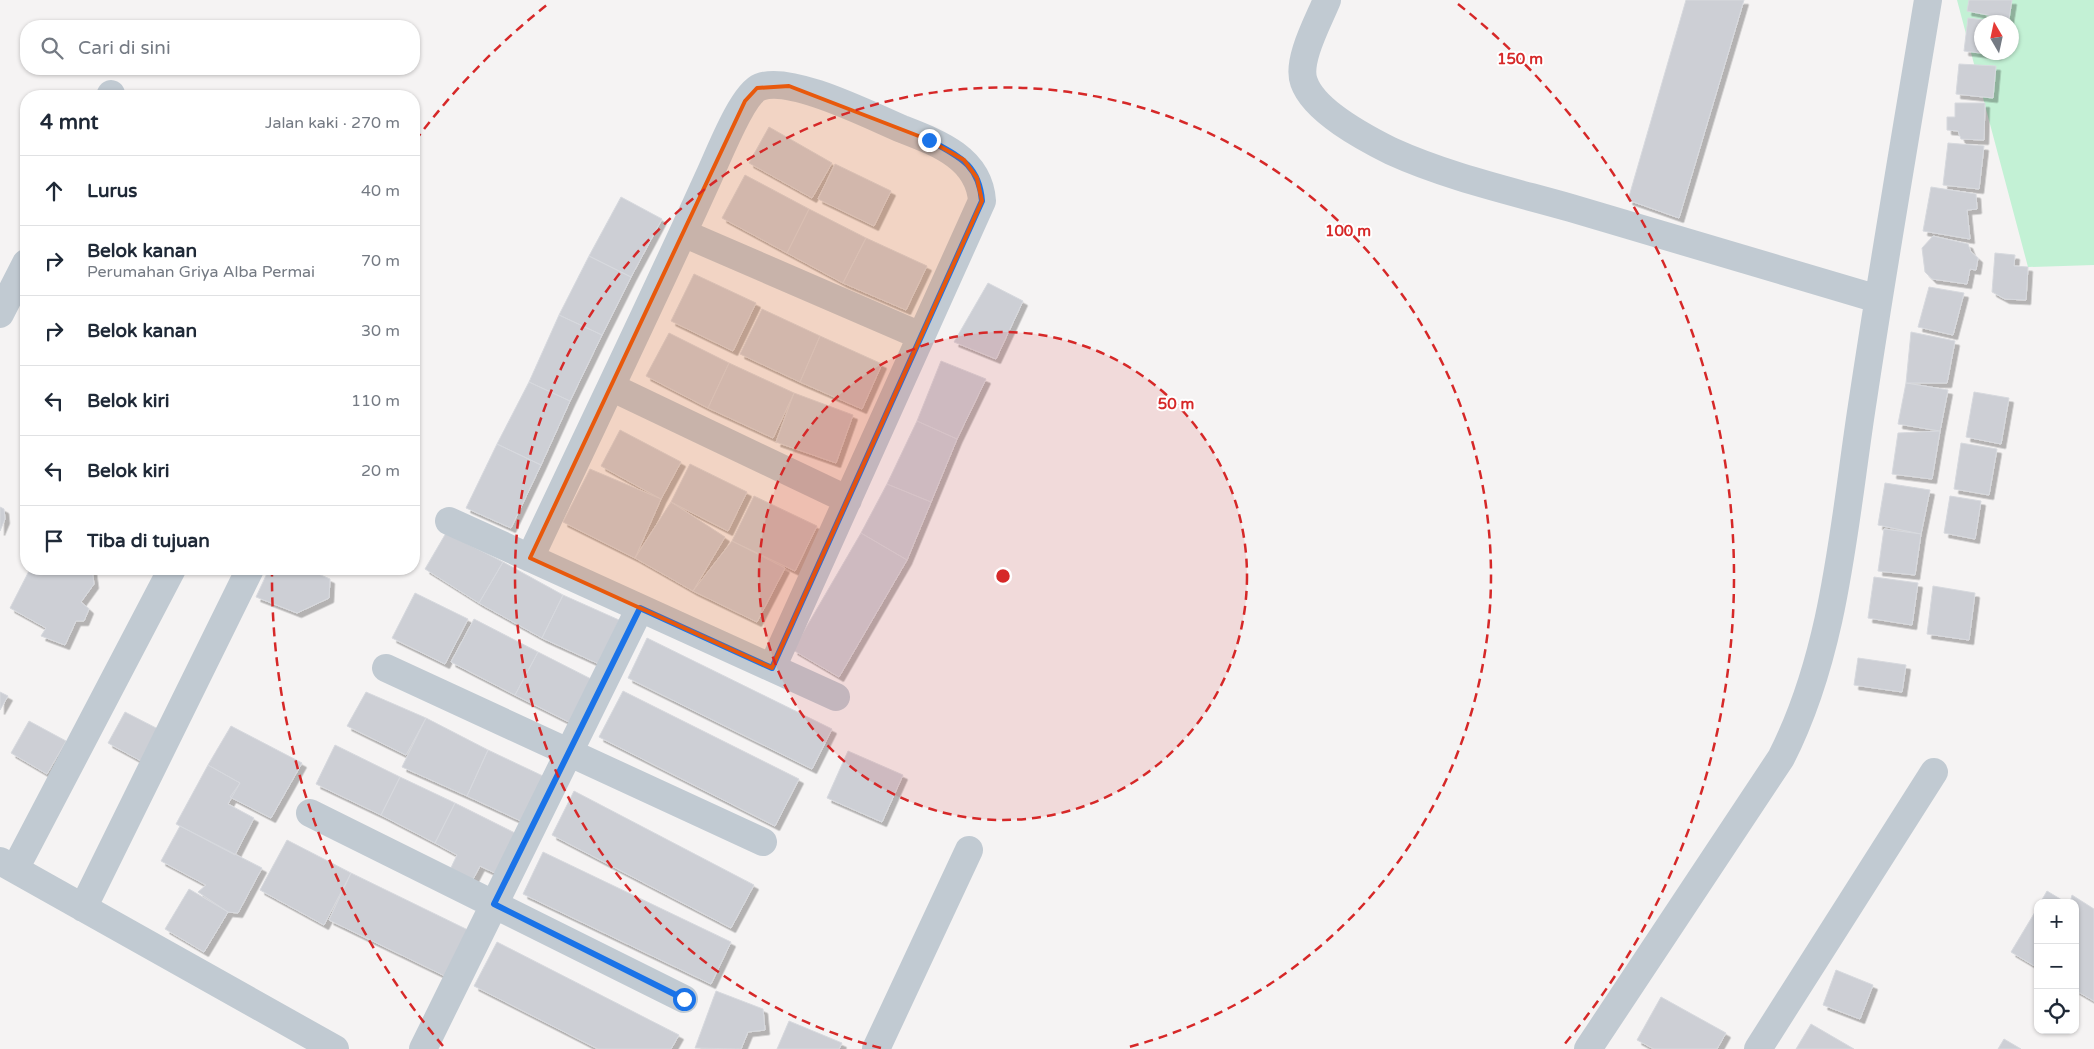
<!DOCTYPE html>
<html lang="id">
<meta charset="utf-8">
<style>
:root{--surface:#fff;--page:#f6f6f7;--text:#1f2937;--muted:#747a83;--line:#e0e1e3}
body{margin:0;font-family:"Varela Round",sans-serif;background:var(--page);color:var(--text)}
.controls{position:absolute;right:15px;bottom:15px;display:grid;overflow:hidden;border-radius:10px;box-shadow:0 1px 4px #0004}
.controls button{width:45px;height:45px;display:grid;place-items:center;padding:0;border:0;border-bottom:1px solid var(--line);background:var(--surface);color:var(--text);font:25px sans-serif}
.compass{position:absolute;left:1974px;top:15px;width:45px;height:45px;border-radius:50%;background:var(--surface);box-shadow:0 1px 4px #0004;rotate:351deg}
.stop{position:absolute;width:15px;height:15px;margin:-11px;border:4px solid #1a73e8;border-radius:50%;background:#fff}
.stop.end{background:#1a73e8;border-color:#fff;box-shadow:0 1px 5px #0008}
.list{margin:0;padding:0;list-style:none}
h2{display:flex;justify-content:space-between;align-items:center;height:65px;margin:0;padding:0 20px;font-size:21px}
h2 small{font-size:16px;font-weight:400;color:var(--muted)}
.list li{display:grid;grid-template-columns:32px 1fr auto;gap:15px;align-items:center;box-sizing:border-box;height:70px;padding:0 20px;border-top:1px solid var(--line)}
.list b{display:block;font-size:19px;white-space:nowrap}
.list p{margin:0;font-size:16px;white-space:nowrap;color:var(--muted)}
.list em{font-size:16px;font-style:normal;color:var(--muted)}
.icon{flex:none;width:28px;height:28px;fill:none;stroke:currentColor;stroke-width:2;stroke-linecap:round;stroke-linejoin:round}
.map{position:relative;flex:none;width:2094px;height:1049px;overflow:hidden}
.search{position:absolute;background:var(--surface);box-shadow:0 1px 4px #0004;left:20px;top:20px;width:400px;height:55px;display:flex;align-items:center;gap:12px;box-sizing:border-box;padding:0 18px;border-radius:20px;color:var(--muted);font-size:19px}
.panel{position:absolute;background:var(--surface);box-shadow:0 1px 4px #0004;left:20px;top:90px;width:400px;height:485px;border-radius:20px}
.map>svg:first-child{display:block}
.green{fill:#c3f1d5;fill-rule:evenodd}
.building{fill:#cdcfd5;stroke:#d7d9de;filter:url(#shadow)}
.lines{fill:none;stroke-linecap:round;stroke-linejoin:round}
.minor{stroke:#c1cad2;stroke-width:28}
.route{stroke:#1a73e8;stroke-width:6}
.marked{fill:#e8590c;fill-opacity:0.2;stroke:#e8590c;stroke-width:4;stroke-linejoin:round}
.ring{fill:none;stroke:#d62828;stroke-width:2.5;stroke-dasharray:9 6}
.centre{fill:#d62828;stroke:#fff;stroke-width:2.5}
.ring-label{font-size:15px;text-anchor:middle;font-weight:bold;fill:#d62828;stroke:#fff;stroke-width:4;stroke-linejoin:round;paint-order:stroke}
</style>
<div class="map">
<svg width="2094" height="1049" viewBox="0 0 2094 1049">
<defs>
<filter id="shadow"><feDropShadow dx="4.5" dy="4.5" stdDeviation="0" flood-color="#0004"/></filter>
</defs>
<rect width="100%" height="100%" fill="#f5f3f3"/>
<!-- green -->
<path class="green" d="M 1957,0 L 2094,0 L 2094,265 L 2028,267 ZM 1982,22 L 2012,22 L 2012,52 L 1982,52 Z"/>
<!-- building -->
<path class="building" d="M 1686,0 L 1744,0 L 1679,218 L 1628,200 Z
M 1969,0 L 2012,0 L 2009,19 L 1967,11 Z
M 1968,18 L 2001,22 L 1982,22 L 1982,52 L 1997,52 L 1997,55 L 1964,51 Z
M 1959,64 L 1996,66 L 1993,98 L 1956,94 Z
M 1955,103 L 1985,103 L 1984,140 L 1961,139 L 1958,131 L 1947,130 L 1947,117 L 1955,117 Z
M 769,127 L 832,163 L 812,198 L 749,163 Z
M 1948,143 L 1984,146 L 1979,189 L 1943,185 Z
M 835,164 L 891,191 L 874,226 L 818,199 Z
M 745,175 L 809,209 L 787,253 L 722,218 Z
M 1931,187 L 1976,194 L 1977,209 L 1967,210 L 1970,239 L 1923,231 Z
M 621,197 L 662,219 L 631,277 L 589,256 Z
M 809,209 L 866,238 L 843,283 L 787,253 Z
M 1933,236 L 1968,244 L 1971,252 L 1978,258 L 1976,270 L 1970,269 L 1967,284 L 1932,279 L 1925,272 L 1922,248 Z
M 866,238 L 927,266 L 906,310 L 843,283 Z
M 1995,253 L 2015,255 L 2014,266 L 2028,267 L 2026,300 L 2005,299 L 1992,292 Z
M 589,256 L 631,277 L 602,335 L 559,315 Z
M 694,274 L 756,303 L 733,351 L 671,321 Z
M 988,283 L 1023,301 L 996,359 L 954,342 Z
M 1929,287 L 1964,293 L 1953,335 L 1918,327 Z
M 762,309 L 820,336 L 800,382 L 740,354 Z
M 559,315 L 602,335 L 570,401 L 529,382 Z
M 1911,332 L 1955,341 L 1947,383 L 1906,383 Z
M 669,333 L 729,363 L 708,408 L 646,376 Z
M 820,336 L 882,364 L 862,409 L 800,382 Z
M 941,361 L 986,379 L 957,439 L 917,421 Z
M 729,363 L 794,393 L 773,438 L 708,408 Z
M 529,382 L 570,401 L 541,465 L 497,444 Z
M 1906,383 L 1948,390 L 1940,431 L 1898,424 Z
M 1974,392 L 2009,398 L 2001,444 L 1966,437 Z
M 794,393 L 853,415 L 836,463 L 776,442 Z
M 917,421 L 957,439 L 931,502 L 887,484 Z
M 620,430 L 681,462 L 661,499 L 601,466 Z
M 1940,431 L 1932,479 L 1892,474 L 1898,433 Z
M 1961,443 L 1997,449 L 1989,495 L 1954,489 Z
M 497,444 L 541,465 L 511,528 L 466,508 Z
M 690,464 L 747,492 L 728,531 L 671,502 Z
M 590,469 L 661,499 L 635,558 L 563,522 Z
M 1885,483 L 1930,490 L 1921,534 L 1878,525 Z
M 887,484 L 931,502 L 907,560 L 861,533 Z
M 754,496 L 817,526 L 795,571 L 732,541 Z
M 1950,496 L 1981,501 L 1975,539 L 1944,533 Z
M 671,502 L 725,537 L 693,591 L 635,558 Z
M 0,507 L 4,509 L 5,519 L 0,531 Z
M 1884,529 L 1921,534 L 1915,575 L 1878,571 Z
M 446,533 L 503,562 L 479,603 L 425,569 Z
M 861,533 L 907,560 L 839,677 L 793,650 Z
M 732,541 L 785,568 L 757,622 L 693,591 Z
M 503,562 L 563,595 L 542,638 L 479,603 Z
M 30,569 L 92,569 L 94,584 L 81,602 L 89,609 L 84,621 L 76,621 L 65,645 L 41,636 L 46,628 L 10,608 Z
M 269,569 L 307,569 L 330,579 L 329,598 L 297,613 L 256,597 Z
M 1874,577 L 1918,583 L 1912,625 L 1868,618 Z
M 1933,586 L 1975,593 L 1969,640 L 1927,634 Z
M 415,593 L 468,619 L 445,664 L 392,638 Z
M 563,595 L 619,620 L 599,664 L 542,638 Z
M 474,619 L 538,652 L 515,695 L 451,662 Z
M 647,638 L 832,729 L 812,769 L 628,678 Z
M 538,652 L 595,681 L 573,724 L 515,695 Z
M 1858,658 L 1906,665 L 1902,692 L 1854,685 Z
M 623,691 L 799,779 L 775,826 L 599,737 Z
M 0,692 L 8,696 L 0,710 Z
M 366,692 L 426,718 L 406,755 L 347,726 Z
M 125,712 L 160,730 L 143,762 L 108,743 Z
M 426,718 L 488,750 L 467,796 L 402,767 Z
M 29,721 L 66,741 L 47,774 L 11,753 Z
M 231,726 L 302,763 L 271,818 L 230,797 L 240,783 L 208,765 Z
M 335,745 L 400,777 L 381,815 L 316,784 Z
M 488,750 L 545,777 L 523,822 L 467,796 Z
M 848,751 L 903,775 L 882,822 L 827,798 Z
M 208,765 L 240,783 L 228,804 L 254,818 L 235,855 L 176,824 Z
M 400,777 L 455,803 L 435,843 L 381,815 Z
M 574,791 L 754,885 L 731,928 L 552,835 Z
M 455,803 L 519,835 L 499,875 L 480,866 L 470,885 L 448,874 L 457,855 L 435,843 Z
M 180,826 L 262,868 L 238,913 L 228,912 L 198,892 L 206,885 L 161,861 Z
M 287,840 L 351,873 L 324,925 L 260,890 Z
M 543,852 L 731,942 L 711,984 L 523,894 Z
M 351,873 L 470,931 L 447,977 L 329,920 Z
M 189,889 L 228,912 L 204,952 L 165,929 Z
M 2047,891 L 2067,903 L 2040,903 Z
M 2072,895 L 2094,909 L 2094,1001 L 2075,990 L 2075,903 L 2070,903 Z
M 2038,907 L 2038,968 L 2011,952 Z
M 497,942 L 679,1035 L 671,1049 L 598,1049 L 474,986 Z
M 1836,970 L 1873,985 L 1860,1019 L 1823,1005 Z
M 716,991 L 763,1009 L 765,1030 L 748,1032 L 741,1049 L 695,1048 Z
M 1661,997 L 1726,1033 L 1717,1049 L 1654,1049 L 1637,1040 Z
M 789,1021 L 842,1043 L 839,1049 L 777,1049 Z
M 1811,1024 L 1854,1049 L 1796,1049 Z
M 2004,1039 L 2021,1049 L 1998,1049 Z"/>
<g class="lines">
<!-- minor -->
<path class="minor" d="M 1327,0 C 1319,20 1296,61 1304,82 C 1314,111 1365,138 1391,151 C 1448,177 1511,191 1571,208 C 1673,238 1775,269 1878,299
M 110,96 L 111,94
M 683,233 L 921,336
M 0,314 L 26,263
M 611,387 L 848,500
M 449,521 L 836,697
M 530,558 C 590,430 651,304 709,176 C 718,157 742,94 760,87 C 791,75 871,116 902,129 C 938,143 979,158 982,201 L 772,668
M 386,668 L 763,842
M 310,813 L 684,999
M 0,861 L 335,1049
M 15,869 L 172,569
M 83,908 L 250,569
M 423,1049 L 640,608
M 876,1049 L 969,850
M 1588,1049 L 1781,758 C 1837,648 1844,520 1863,399 C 1883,266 1906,133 1928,0
M 1758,1049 L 1934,772"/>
</g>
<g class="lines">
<!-- route -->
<path class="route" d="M 684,999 L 494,904 L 640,608 L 772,668 L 982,201 C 979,164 958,156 929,140"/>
</g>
<!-- marked area -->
<path class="marked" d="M 789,86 L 929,140 L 964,160 L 977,178 L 982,201 L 772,668 L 530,558 L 745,101 L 757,88 Z"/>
<!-- distance rings -->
<circle cx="1003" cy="576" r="244" fill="#d62828" fill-opacity=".12"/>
<g class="ring">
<circle cx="1003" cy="576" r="244"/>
<path d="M881 1048A488 488 0 1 1 1125 1048"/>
<path d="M443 1046A731 731 0 0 1 272 570M415 141A731 731 0 0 1 548 4M1458 4A731 731 0 0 1 1563 1046"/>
</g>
<circle cx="1003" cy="576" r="8" class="centre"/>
<g class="ring-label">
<text x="1520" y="64">150 m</text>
<text x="1348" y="236">100 m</text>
<text x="1176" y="409">50 m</text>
</g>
</svg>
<div class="controls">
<button>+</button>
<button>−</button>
<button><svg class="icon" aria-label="locate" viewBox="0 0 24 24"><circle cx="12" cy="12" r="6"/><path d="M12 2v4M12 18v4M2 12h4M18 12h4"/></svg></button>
</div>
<svg class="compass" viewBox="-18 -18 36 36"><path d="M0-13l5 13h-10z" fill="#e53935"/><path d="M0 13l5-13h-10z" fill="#747a83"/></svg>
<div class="stop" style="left:684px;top:999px"></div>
<div class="stop end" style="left:929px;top:140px"></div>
<div class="search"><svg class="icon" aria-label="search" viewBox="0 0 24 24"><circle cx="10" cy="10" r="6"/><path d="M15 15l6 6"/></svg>Cari di sini</div>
<section class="panel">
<h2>4 mnt<small>Jalan kaki · 270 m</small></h2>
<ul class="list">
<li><svg class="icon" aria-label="ahead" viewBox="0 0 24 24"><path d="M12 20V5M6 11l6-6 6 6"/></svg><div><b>Lurus</b></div><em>40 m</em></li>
<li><svg class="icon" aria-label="right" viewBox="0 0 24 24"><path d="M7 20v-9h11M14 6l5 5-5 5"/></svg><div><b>Belok kanan</b><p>Perumahan Griya Alba Permai</p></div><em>70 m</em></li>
<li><svg class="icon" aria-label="right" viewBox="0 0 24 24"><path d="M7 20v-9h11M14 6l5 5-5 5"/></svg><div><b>Belok kanan</b></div><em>30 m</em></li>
<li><svg class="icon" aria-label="left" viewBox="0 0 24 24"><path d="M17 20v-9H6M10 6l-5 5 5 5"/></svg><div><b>Belok kiri</b></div><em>110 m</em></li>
<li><svg class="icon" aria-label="left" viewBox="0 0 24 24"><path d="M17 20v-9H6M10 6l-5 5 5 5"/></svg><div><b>Belok kiri</b></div><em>20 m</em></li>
<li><svg class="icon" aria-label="arrive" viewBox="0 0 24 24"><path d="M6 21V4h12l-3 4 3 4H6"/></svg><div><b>Tiba di tujuan</b></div></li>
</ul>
</section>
</div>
